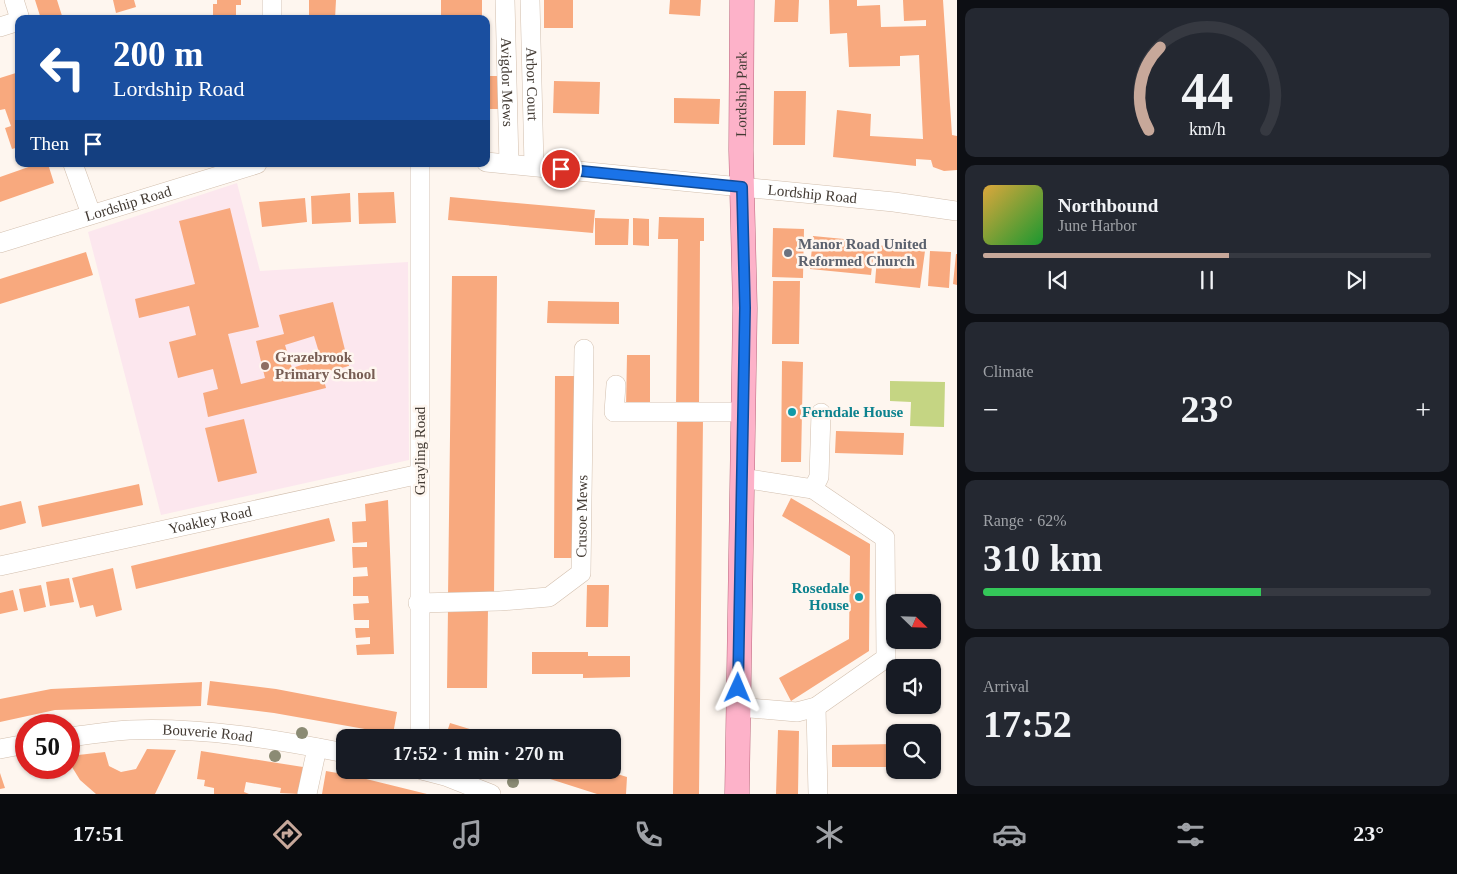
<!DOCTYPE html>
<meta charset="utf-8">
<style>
body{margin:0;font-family:Georgia,serif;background:#242831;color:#f1f3f6;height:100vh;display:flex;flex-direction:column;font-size:19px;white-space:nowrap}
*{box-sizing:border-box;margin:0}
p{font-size:16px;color:#9ea1a6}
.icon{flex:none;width:28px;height:28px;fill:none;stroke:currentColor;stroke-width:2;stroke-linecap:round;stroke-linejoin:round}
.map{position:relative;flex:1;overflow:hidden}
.side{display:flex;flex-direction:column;gap:8px;padding:8px;background:#0d0f14;width:500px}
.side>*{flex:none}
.top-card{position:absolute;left:15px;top:15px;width:475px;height:152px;border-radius:10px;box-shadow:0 1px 4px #0004;background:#1a4fa0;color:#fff;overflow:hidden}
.needle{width:32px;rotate:113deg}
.tools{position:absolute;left:886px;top:594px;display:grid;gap:10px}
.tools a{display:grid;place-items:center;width:55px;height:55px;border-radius:10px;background:#171b24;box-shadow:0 1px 4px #0004;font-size:25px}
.speed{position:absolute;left:15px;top:714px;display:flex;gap:10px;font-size:25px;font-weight:700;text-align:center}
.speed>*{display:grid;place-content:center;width:65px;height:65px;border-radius:50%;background:#171b24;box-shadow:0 1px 4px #0004;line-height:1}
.speed .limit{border:8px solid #d22;background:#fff;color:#111}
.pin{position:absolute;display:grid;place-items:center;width:42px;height:42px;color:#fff;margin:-21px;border:2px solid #fff;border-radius:50%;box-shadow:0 1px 5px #0007}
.me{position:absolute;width:55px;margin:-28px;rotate:1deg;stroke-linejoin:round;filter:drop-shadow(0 0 4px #0008)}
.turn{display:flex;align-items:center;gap:18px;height:105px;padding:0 15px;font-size:22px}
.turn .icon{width:65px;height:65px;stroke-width:2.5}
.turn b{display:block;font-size:35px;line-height:42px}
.then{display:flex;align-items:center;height:48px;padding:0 15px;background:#0003;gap:10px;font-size:19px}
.big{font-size:38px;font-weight:600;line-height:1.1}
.side .widget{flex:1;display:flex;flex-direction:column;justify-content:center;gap:8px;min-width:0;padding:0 18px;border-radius:10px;background:#242831}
.side .dial{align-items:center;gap:0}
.dial svg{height:130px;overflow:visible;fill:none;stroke:#363941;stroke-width:7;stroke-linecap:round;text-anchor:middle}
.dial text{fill:#f1f3f6;stroke:none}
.song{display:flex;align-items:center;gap:15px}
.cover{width:60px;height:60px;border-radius:8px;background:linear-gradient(135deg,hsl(40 70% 55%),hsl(130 70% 35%))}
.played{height:5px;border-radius:2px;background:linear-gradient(90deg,#c7a89a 55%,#363941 55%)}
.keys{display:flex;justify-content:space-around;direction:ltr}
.heat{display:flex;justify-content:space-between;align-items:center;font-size:28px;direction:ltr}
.charge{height:8px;border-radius:4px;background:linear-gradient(90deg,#34c759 62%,#363941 0)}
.trip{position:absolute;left:336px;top:729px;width:285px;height:50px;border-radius:10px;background:#171b24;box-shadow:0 1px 4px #0004;font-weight:600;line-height:50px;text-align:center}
.menu{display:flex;height:80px;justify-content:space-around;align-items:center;background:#090b0e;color:#9ea1a6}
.menu .icon{width:35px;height:35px}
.menu .selected{color:#c7a89a}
.menu b{font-size:22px;color:#f1f3f6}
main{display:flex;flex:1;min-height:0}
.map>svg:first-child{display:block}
</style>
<main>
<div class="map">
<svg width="957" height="794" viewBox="0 0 957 794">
<rect width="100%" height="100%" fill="#fef6ef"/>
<path fill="#fce7ee" d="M237 183 260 271 408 262 409 460 161 515 88 232Z"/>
<path fill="#c5d583" d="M890 381 945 382 944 427 910 426 911 402 890 401Z"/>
<path fill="#f8a97e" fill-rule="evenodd" d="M35 0H57L63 19H41Z
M113 0H134L136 7 116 13Z
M217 0H241V5H236V19H213V4H217Z
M309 0H336L335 19H309Z
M441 0H482V19H441Z
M544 0H573V28H544Z
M670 0H701L700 16 669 14Z
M775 0H799L798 22H774Z
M829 0H857V6L880 5 881 27 926 26V20L904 21 903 0H943L952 135 957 136V170L944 171 933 167 931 160 916 159V166L833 157 837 110 871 114 870 136 923 139 919 55 900 56V66L849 67 847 33 830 34Z
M19 72V147L12 149 5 128 11 126 5 109 0 110V78Z
M486 76H503L504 109H486Z
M554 81 600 82 599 114 553 113Z
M774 91H806L805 145H773Z
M674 98 720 99 719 124 674 123Z
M37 164H48L54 183 0 202V177Z
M394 192 396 223 359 224 358 193Z
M350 193 351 222 312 224 311 196Z
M450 197 595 210 593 233 448 220Z
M305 198 307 222 262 227 259 202Z
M230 208 259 327 228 334 241 384 265 378 256 341 284 334 279 315 333 302 349 366 322 373 326 388 208 417 203 393 218 389 213 369 178 378 169 342 196 335 189 306 139 318 135 299 195 284 179 221ZM314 336 321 359 292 368 285 345Z
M659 217 704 218V241H700L699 407H676L678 239H658Z
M595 218 629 219 628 245H595Z
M633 218 649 219V246L633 245Z
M773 228 804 229 803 278 772 277Z
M813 236 875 242 871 275 810 269Z
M878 245 925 251 920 288 875 283Z
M930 251 951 252 949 288 928 286Z
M86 252 93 275 0 304V279Z
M956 254H957V285L953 284Z
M452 276H497L494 597H448Z
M773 281H800L799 344H772Z
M548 301 619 302V324L547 323Z
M627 355H650V408H626Z
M782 361 803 362 801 462H781Z
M555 376H575V558H554Z
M244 419 257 473 218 482 205 428Z
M677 419H703L699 794H673Z
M836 431 904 433 903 455 835 453Z
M139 484 143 505 42 527 38 506Z
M791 498 870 544 869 651 791 701 779 678 849 639 850 556 782 516Z
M388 500 394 654 357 655 356 645 370 644V637L356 638 355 628H369V620H354L353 604 369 603 368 596H353V577L368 576 367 567 353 568 352 547H367V542L353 543 352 522 366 521 365 504Z
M21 501 26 523 0 530V506Z
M329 518 335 541 136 589 131 566Z
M113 568 122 610 96 617 93 605 80 608 72 578Z
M69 578 74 602 50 606 46 582Z
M41 585 46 607 24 612 19 589Z
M587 585H609L608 627H586Z
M13 590 18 610 0 614V593Z
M448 608H488L487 688H447Z
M532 652H588V656H630V677L583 678V674H532Z
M210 681 276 689 397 712 393 734 274 713 207 705Z
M202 682 201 706 55 710 0 722V699L51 689Z
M450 723 496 737 495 738H445Z
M778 730 799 731 798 794H776Z
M895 744V767H832V745Z
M147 749 176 750 155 794H96L80 780 72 767 78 755 105 752 109 766 121 772 136 769Z
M201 751 303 767 299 794 280 793 281 788 246 782 244 792 249 794H214V788L204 786 205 780 197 779Z
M522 770H604L627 777 626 794H597Z
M326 771 354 776 427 794H322Z
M0 773 5 788 0 789Z"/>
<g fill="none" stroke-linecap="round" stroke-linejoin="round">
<g stroke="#d2bfae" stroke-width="20">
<g id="minor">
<path d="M14 0 20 19"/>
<path d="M272 0V19"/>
<path id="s1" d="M505 0 509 164"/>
<path id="s2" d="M530 0 534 166"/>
<path d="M0 27 19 21"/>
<path id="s3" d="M486 162 894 202 957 211"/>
<path d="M73 164 91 214"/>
<path id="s4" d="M0 243 257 164"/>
<path d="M616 385 614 412H743"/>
<path d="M813 489 819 477 821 413"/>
<path id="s5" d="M0 566 420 474"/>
<path id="s6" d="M418 603 500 601 549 597 581 573 584 349"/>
<path d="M738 707 797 712 816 707 886 658 885 538 813 489 742 478"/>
<path d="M816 707 818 794"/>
<path id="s7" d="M69 737C89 735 109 731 129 730 201 727 275 739 345 753"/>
<path d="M420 738V164"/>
<path d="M0 749 26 744"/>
<path d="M422 770 445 776 491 794"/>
<path d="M307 794 317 748"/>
</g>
</g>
<g stroke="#bb677d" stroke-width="25">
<g id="major">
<path id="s8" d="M737 794 745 308 741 150 742 0"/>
</g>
</g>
<use href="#minor" stroke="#fff" stroke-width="19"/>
<use href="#major" stroke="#fdb2c9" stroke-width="24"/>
</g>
<g fill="#8b8b74">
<circle cx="302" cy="733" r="6"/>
<circle cx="275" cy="756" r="6"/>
<circle cx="513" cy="782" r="6"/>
</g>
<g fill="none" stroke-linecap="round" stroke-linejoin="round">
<g stroke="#114b97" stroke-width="12">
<path id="route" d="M561 169 742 187 745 308 738 688"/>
</g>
<use href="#route" stroke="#1a73e8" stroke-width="9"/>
</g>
<circle fill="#6b7280" stroke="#fef6ef" stroke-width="2" cx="788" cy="253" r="5"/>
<circle fill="#8d6e63" stroke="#fef6ef" stroke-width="2" cx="265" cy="366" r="5"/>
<g fill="#0f9aa8" stroke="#fef6ef" stroke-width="2">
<circle cx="792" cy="412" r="5"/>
<circle cx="859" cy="597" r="5"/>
</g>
<g text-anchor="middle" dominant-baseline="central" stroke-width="5" stroke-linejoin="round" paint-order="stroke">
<g font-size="15" fill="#433b34" stroke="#fef6ef">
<text stroke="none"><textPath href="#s1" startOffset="82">Avigdor Mews</textPath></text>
<text stroke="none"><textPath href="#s2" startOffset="84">Arbor Court</textPath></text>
<text stroke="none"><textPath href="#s8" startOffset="700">Lordship Park</textPath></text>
<text stroke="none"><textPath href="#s3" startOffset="328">Lordship Road</textPath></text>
<text stroke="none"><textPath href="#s4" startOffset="134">Lordship Road</textPath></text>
<text transform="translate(420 451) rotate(-90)">Grayling Road</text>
<text stroke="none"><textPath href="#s6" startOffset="228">Crusoe Mews</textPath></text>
<text stroke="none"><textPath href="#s5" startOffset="215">Yoakley Road</textPath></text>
<text stroke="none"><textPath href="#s7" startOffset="139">Bouverie Road</textPath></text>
</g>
<g font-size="15" font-weight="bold" fill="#5b616d" stroke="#fef6ef" text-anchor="start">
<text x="798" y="244">Manor Road United<tspan x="798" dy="17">Reformed Church</tspan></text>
</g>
<g font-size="15" font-weight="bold" fill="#785e54" stroke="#fef6ef" text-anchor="start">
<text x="275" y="357">Grazebrook<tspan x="275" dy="17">Primary School</tspan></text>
</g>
<g font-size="15" font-weight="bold" fill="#0d838f" stroke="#fef6ef" text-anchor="start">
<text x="802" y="412">Ferndale House</text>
<text x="849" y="588" text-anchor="end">Rosedale<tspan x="849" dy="17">House</tspan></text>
</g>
</g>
</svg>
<div class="tools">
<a><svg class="needle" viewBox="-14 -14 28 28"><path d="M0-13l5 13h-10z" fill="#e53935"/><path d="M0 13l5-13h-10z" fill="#9ea1a6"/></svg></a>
<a><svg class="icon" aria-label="sound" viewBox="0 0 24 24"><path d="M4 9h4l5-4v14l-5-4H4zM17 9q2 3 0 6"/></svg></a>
<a><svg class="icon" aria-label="search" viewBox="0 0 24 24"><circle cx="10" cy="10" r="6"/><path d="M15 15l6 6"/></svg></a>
</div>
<div class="speed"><div class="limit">50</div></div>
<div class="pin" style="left:561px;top:169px;background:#d93025"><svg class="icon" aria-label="arrive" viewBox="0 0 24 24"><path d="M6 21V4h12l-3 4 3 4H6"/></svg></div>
<svg class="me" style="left:738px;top:688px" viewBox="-20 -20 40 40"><path d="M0-17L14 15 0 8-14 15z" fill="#1a73e8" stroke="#fff" stroke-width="4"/></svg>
<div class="trip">17:52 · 1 min · 270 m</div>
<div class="top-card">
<div class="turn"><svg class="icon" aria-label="left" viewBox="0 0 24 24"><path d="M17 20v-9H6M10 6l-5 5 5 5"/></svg><div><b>200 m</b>Lordship Road</div></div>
<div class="then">Then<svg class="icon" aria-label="arrive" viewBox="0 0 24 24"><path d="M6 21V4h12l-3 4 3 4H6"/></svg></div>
</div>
</div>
<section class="side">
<div class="widget dial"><svg viewBox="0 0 100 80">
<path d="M14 69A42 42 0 1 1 86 69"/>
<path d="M14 69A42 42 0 0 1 21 18" stroke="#c7a89a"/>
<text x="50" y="56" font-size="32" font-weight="700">44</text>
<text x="50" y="72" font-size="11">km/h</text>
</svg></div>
<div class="widget">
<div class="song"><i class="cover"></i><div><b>Northbound</b><p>June Harbor</p></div></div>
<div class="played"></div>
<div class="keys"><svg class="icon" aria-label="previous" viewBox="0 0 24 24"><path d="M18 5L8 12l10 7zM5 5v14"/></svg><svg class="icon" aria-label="pause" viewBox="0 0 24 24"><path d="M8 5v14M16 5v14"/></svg><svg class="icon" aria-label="next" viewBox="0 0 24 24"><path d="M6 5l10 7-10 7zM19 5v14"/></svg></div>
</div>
<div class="widget"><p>Climate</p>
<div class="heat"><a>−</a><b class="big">23°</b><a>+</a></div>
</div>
<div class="widget"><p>Range · 62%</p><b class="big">310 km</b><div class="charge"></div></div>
<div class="widget"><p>Arrival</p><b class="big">17:52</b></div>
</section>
</main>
<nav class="menu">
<b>17:51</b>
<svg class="icon selected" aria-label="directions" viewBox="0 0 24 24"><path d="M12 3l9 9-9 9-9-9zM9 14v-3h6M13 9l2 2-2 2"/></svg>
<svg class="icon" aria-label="music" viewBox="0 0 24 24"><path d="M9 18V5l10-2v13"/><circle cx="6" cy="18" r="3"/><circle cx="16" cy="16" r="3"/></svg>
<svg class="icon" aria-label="phone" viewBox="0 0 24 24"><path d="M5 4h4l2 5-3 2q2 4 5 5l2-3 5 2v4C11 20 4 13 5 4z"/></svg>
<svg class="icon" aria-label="climate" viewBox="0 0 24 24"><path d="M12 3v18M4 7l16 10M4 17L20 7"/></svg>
<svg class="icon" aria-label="car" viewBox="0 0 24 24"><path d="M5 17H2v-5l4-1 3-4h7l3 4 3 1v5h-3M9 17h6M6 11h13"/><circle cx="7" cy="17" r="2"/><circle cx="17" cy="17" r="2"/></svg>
<svg class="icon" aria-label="filters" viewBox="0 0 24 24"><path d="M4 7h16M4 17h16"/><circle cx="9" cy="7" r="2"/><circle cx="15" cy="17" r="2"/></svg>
<b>23°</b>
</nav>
